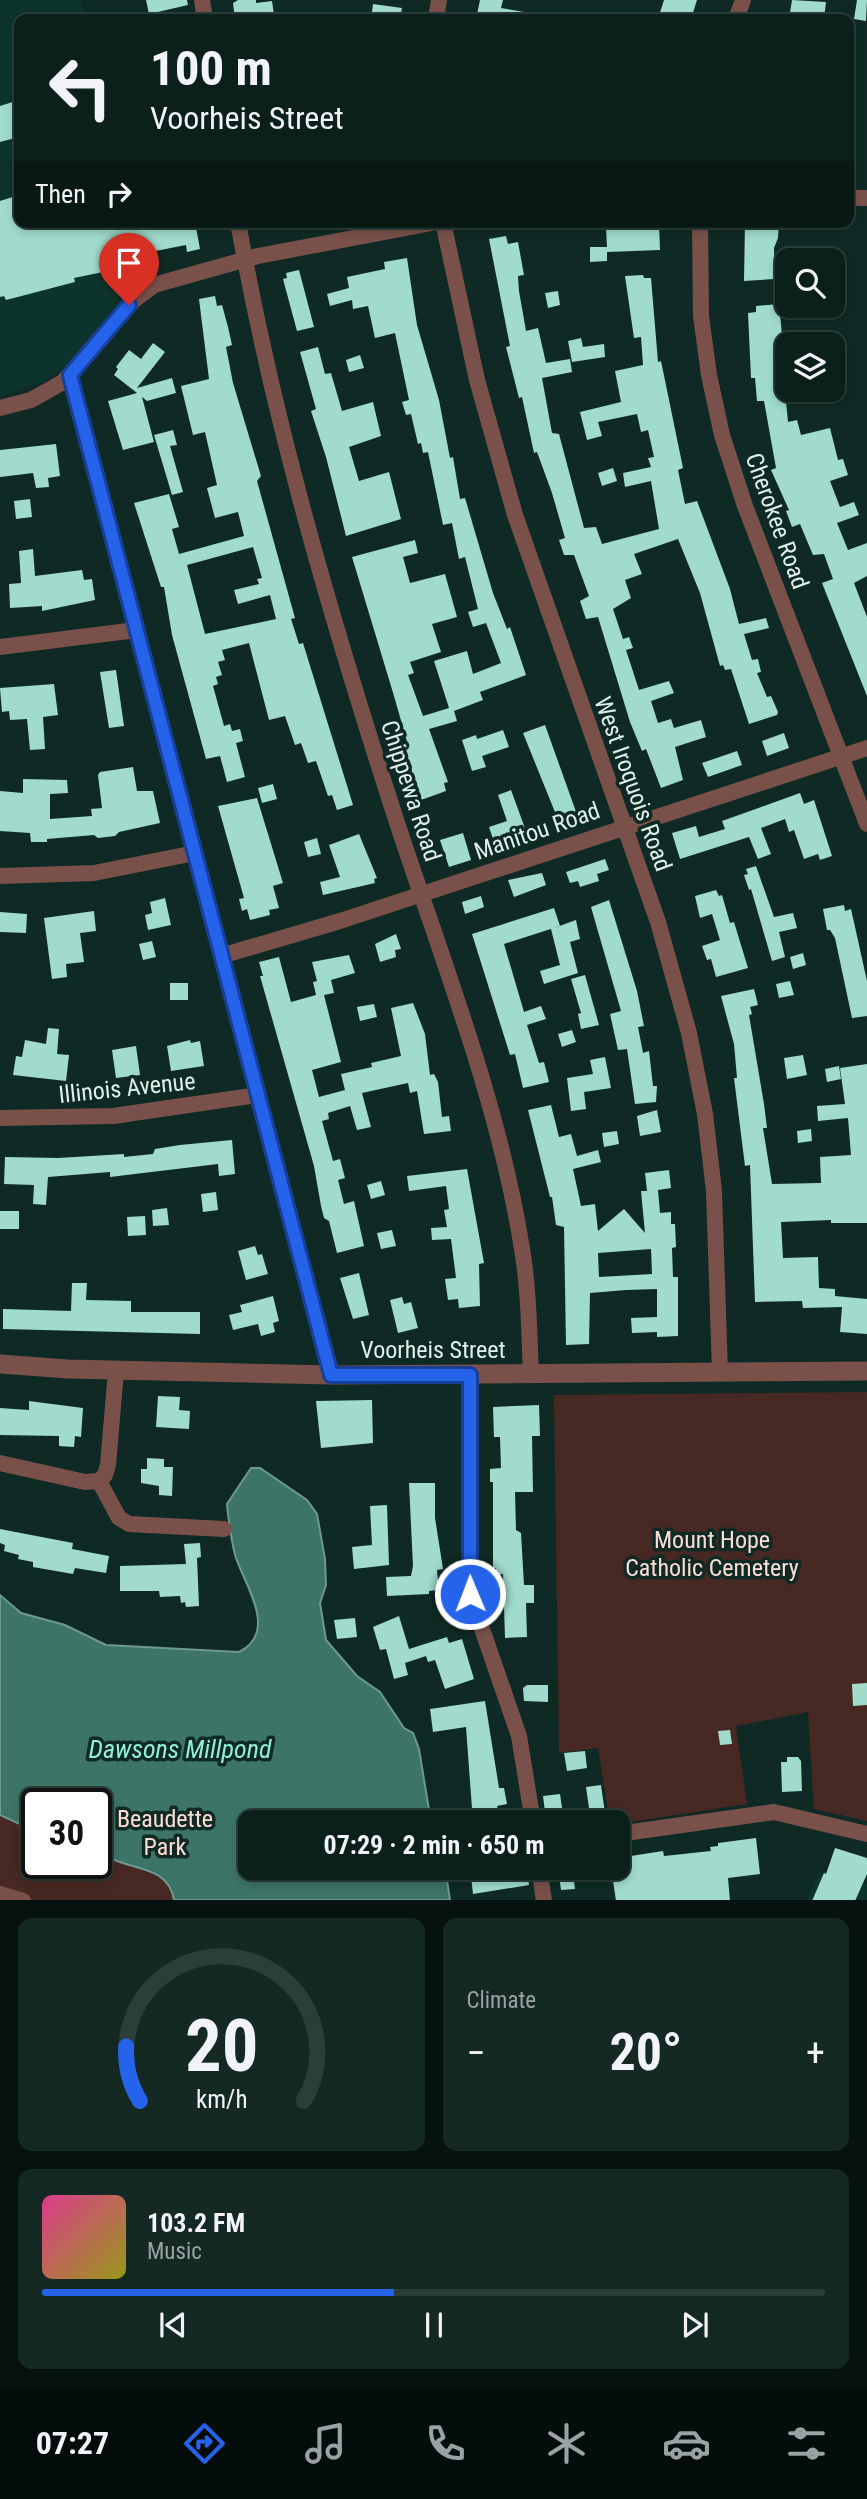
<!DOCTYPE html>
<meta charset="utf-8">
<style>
body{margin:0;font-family:"Roboto Condensed",sans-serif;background:#142824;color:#f1f3f6;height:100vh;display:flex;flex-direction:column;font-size:26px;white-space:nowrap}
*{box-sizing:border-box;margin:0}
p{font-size:23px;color:#9aa3a3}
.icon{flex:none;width:38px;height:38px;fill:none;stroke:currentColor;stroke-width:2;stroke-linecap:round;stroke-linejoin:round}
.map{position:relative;height:1900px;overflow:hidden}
.drawer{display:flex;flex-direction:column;gap:18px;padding:18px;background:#06120f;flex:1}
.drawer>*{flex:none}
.guide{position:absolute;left:14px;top:14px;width:840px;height:214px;border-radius:14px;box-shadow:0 4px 10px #0003,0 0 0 2px #2b3e3a;background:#0b201b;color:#f1f3f6;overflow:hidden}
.buttons{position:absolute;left:775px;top:248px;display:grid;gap:14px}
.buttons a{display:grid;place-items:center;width:70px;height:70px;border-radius:14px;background:#0b201b;box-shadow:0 4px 10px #0003,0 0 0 2px #2b3e3a;font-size:35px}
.speed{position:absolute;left:21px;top:1788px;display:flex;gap:14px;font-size:35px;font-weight:700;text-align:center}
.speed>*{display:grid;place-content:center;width:91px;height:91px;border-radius:50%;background:#0b201b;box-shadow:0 4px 10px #0003,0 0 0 2px #2b3e3a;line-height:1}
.speed .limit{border:4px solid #111;border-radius:10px;background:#fff;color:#111}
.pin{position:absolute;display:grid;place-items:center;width:60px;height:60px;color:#fff;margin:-72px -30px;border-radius:50% 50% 50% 0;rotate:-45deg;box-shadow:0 0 7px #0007}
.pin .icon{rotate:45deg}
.me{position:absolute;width:77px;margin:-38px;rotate:359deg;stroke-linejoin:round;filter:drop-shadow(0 0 5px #0008)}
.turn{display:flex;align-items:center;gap:24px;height:147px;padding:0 21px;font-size:32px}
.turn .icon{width:91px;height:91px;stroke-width:2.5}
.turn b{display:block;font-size:49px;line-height:60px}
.then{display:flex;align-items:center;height:66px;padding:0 21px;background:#0003;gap:14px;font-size:26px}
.big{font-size:52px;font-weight:700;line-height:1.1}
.drawer .widget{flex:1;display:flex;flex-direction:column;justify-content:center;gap:10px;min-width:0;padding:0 24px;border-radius:14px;background:#142824}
.drawer .dial{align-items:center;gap:0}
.dial svg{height:182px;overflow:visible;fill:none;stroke:#2b3e3a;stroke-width:7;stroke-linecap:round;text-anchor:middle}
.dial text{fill:#f1f3f6;stroke:none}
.song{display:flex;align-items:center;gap:21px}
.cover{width:84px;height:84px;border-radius:10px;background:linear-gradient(135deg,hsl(330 70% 55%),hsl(60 70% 35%))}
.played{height:7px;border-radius:4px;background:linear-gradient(90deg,#2563eb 45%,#2b3e3a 45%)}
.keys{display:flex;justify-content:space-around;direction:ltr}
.heat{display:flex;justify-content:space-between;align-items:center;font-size:38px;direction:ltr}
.drawer .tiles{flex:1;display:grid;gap:18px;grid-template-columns:1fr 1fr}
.widget:last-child{grid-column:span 2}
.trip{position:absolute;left:238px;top:1810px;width:392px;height:70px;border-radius:14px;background:#0b201b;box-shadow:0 4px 10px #0003,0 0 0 2px #2b3e3a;font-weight:700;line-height:70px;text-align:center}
.menu{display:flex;height:112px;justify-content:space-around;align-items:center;background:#040d0b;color:#9aa3a3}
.menu .icon{width:49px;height:49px}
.menu .selected{color:#2563eb}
.menu b{font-size:32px;color:#f1f3f6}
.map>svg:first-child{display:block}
</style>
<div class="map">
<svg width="867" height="1901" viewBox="0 0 867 1901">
<rect width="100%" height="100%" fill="#0f2a24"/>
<path fill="#0d342c" d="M0 0H81L86 19H19V222H137L150 277 122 294 93 338 62 369 43 382 0 397Z
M819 1870 867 1884V1900L807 1901Z"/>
<path fill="#472822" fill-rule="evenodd" d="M867 1392V1821L814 1809 808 1712 736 1726 747 1804 618 1824 610 1822 598 1748 559 1753 554 1395Z
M0 1675 250 1822V1867L295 1900H0ZM37 1804H96V1864H37Z"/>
<path fill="#3c7467" stroke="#6d998f" stroke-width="2" d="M251 1468H260L307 1500 317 1514 325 1559 326 1585 320 1603 326 1640 357 1676 380 1692 404 1728 413 1733 419 1749 431 1822H250V1867H445L450 1900H174C169 1869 140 1870 117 1861 110 1858 104 1855 96 1852V1804H37V1832L0 1815V1595L21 1613 65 1625 106 1645 239 1652C279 1632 245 1585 236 1558 232 1545 228 1517 227 1504Z"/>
<path fill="#a0dbcb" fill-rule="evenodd" d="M146 0H187L188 5 149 14Z
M238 0H256V3L272 1 274 15 258 19H235L233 3Z
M480 0H503L501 8 530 13 529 19H476Z
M664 0H697L691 19H658Z
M792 0 826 2 824 19H789Z
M857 0H867L866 21 854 19Z
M373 4 402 8 400 19H371Z
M19 100V137L0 142V106Z
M19 195V222H195L200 249 187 252 186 245 130 256 132 266 74 278 75 282 6 300 4 296 0 297V201Z
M745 222H779L778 238 774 248 775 279 744 281Z
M659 224 660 250 607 252V261L590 262V247H607L606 228H617V225Z
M506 236 508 244 518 242 524 275 518 276 519 291 526 331 538 328 546 363 570 359 572 372 542 378 552 433 559 434 584 528 596 527 602 544 659 529 651 481 625 487 623 473 651 467 648 458 654 457 648 430 641 432 637 414 598 422 602 436 587 440 580 412 621 402 615 371 643 365 641 337 634 338 625 276 643 275 644 278H651L658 362 661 361 683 468 678 470 685 504 697 501 730 589 739 624 766 618 769 628 744 634 752 660 758 659 761 672 757 673 767 697 771 696 778 712 777 715 749 724 731 669 725 670 723 665 720 666 700 593 678 539 634 554 642 574 625 580 631 598 613 609 623 639 629 637 633 648 626 650 639 690 669 681 674 693 651 701 658 723 671 719 674 728 701 720 706 737 675 747 683 780 661 788 646 749 642 751 630 722 598 617 586 619 580 601 589 596 574 555H564L559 540 565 538 552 493 537 452 534 453 522 397 519 398 506 347 510 346 489 239Z
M407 258 417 325 439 400 450 458 453 457 460 499 465 498 493 593 507 629 510 627 526 675 480 692 483 700 454 711 457 721 429 729 448 782 444 783 446 791 421 800 404 747 408 745 394 696 352 557 415 540 418 553 403 557 410 583 445 574 457 617 432 624 441 652 410 662 414 673 408 675 423 716 449 708 434 661 467 651 473 674 501 663 486 623 473 627 468 612 478 609 465 557 459 559 452 523 443 525 428 452 423 453 421 443 418 444 411 414 406 415 402 402 409 400 395 333 375 338 368 306 353 309 352 300 330 306 327 294 349 288 347 277 385 269 384 262Z
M299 270 314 327 297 331 283 279 287 278 286 273Z
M558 291 560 305 548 308 545 293Z
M215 296 217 306 222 305 228 327 232 345 226 347 233 383 261 476 257 481 295 618 291 619 299 644 303 643 353 805 337 810 332 795 328 796 316 761 308 763 301 743 295 745 285 716 269 720 249 643 222 650 225 660 218 662 222 675 216 677 218 684 213 686 224 726 230 724 232 731 240 729 243 741 236 743 245 777 227 782 220 756 206 759 172 635 164 587H161L134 503 169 494 179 527 172 529 179 554 244 536 238 512 215 518 207 488 217 485 205 432 193 435 181 386 209 379 199 299ZM253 547 262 578 257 579 259 584 234 590 238 604 270 595 276 619 205 634 187 565Z
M779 304 783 345H778L780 380H784L788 422 797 420 801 435 830 428 838 460 843 459 848 475 830 481 840 507 854 502 859 515 837 523 848 550 867 543V576L854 583 867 617V696L822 583 833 579 824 554 813 555 800 524 792 527 786 511 789 510 771 470 776 468 764 401H757L755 378H751L748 313 756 312V306Z
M581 338 583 347 604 344 605 357 572 362 568 341Z
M153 343 165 352 137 388 172 378 176 393 147 401 142 397 154 442 123 450 108 401 137 393 114 375 118 369 116 367 129 350 141 359Z
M318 347 325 374 331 373 342 411 373 402 381 436 349 447 359 481 389 472 401 519 346 536 326 457 311 411 316 409 300 352Z
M360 355 364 368 349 372 346 360Z
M173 430 177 445 170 446 183 492 172 495 154 435Z
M56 444 60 476 48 478 49 487 36 488 33 473 0 477V450Z
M613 468 617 481 602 486 598 473Z
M30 499 32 517 16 519 14 501Z
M33 549 35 576 82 570 84 580 92 579 95 600 42 611V606L10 608 9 584 21 583 19 551Z
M116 670 124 726 109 728 100 672Z
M54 684 58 715 43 717 45 749 30 750 27 719 10 720 9 711 2 712 0 688Z
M545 725 579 820 561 827 523 733Z
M503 730 509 747 482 756 486 767 472 771 462 740 476 735 477 739Z
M784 733 789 748 767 756 762 741Z
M737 751 742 765 708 777 702 763Z
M133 767 137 791H153L160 823 119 832 115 836 98 838 94 835 47 839V842H31L30 833 0 831V791L23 793V779L67 780 68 793 50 794V819L92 816 91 809 102 808 98 775 100 772Z
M273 784 277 799 262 803 258 788Z
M511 790 526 831 494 842 489 827 507 821 498 795Z
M800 793 804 804 814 800 832 856 820 860 818 854 804 859 794 830 789 832 785 819 761 828 771 854 758 859 749 837 680 859 672 833 696 826 699 837 725 829 722 821Z
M257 798 283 883 273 886 279 908 269 910 270 915 250 920 247 909 242 911 239 899 244 898 218 806Z
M463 833 471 860 449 867 440 840Z
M359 834 377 878 374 879 375 883 323 895 320 882 340 877 329 845Z
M317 838 321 854 308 857 304 842Z
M605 859 609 870 597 874 599 881 580 887 578 881 570 883 566 872Z
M756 866 774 917 793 913 797 928 779 932 785 957 772 961 751 889 749 890 744 875 748 874 746 869Z
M542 873 546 885 514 897 508 880Z
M716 890 719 896 722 895 730 923 734 922 748 968 716 977 711 959 707 960 702 946 720 940 712 914 700 918 695 896Z
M481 896 484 907 465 914 462 902Z
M165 898 171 925 148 930 145 915 152 913 150 902Z
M609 900 637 991 644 1026 638 1027 643 1053 649 1051 653 1086H657L656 1102 635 1104 627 1049 618 1050 610 1014 621 1011 591 907Z
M844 905 845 911 851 909 867 981V1016L852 1018 835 938 830 930H827L823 909Z
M554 908 560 926 504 944 524 1012 541 1006 546 1019 527 1025 539 1063 544 1062 549 1082 523 1088 515 1054 510 1055 472 934Z
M94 911 96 931 80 933 84 962 66 964 67 977 52 979 44 918Z
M0 912 27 914 26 933 0 932Z
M576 920 580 939 570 942 578 973 544 984 540 971 560 965 551 929Z
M396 934 401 949 395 950 396 957 380 962 375 944Z
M152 941 156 957 143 960 139 944Z
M803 953 806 965 793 969 790 957Z
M349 955 355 973 331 980 334 993 324 995 341 1062 312 1070 319 1097 345 1090 341 1074 372 1067 371 1063 401 1056 391 1008 413 1003 425 1034 430 1075 434 1074 438 1082 442 1117 449 1116 451 1131 424 1134 417 1091 410 1093 408 1083 362 1093 371 1127 357 1130 350 1106 328 1113 329 1119 322 1121 333 1161 340 1159 345 1178 338 1180 344 1204 354 1201 364 1246 337 1253 329 1221 324 1218 321 1206 314 1166 260 976H263L259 962 279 957 291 1002 316 995 313 982 317 981 312 962Z
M585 975 599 1025 581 1029 578 1014 581 1013 571 979Z
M790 981 794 995 779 998 776 984Z
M170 983H188V1000H170Z
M754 989 758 1005 750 1007 752 1014 749 1015 764 1104 767 1128H763L772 1184 821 1183 820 1157 851 1155 848 1118 818 1121 817 1106 845 1104 840 1068 867 1064V1223H831V1220L781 1222 783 1258 818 1257 819 1288 835 1289V1296L867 1299V1334L840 1332 842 1307 803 1308 802 1301 755 1302 750 1165 745 1166 734 1078H737L734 1044 721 996Z
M374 1004 377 1017 360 1021 357 1007Z
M48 1028 59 1029 57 1054 69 1055 66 1081 13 1075 16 1056 22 1057 25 1040 46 1044Z
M572 1030 576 1042 562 1047 558 1034Z
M190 1040 191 1043 200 1041 204 1066 171 1071 167 1046Z
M136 1046 140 1075 116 1078 112 1050Z
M803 1055 807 1075 787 1079 784 1058Z
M605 1057 611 1088 584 1092 586 1109 571 1111 567 1078 593 1074 590 1060Z
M839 1066 841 1079 827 1082 825 1069Z
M551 1105 559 1137 571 1134 577 1156 598 1150 601 1162 573 1169 581 1206 595 1204 598 1231 624 1209 645 1233 641 1191H647L645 1173 669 1170 671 1188 658 1190 660 1213 671 1212V1224H675L676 1247 672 1248 673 1277H678V1336L657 1337V1332L632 1333 631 1318 657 1317V1289L626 1290 590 1293 589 1344 566 1345 564 1227 556 1225 552 1197H550L528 1110ZM651 1249 652 1274 599 1277 598 1253Z
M657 1110 661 1132 640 1136 637 1116Z
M811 1129 812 1141 798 1143 797 1131Z
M617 1131 619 1144 604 1147 602 1133Z
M232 1140 235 1174 219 1176 218 1164 110 1177V1172L48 1177 46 1205 33 1204 34 1185 4 1184 5 1157 58 1158 124 1154V1157L153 1154 155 1149 180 1145Z
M467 1169 484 1263 479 1264 480 1306 459 1308 458 1299 448 1300 445 1279 456 1278 451 1239 432 1240 431 1228 447 1227 444 1210 449 1209 446 1186 409 1191 407 1176Z
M381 1181 385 1195 371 1199 367 1185Z
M216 1192 218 1210 203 1212 201 1194Z
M167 1208 169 1225 153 1226 152 1210Z
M0 1211H19V1229H0Z
M145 1216 146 1235 128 1236 127 1217Z
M392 1230 396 1246 381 1249 377 1233Z
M255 1246 258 1255 262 1254 268 1274 246 1280 238 1251Z
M359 1273 369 1315 353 1319 340 1278Z
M72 1283H87L86 1300 131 1301V1312H200V1334L3 1329V1309L71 1311Z
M273 1296 279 1321 273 1323 275 1332 261 1336 258 1324 233 1330 229 1315 242 1312 240 1305Z
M402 1297 404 1304 411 1302 418 1328 398 1333 390 1300Z
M158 1396 180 1397 179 1410 190 1411 189 1429 156 1427Z
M372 1400 373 1443 321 1448 316 1401Z
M29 1401 83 1408 81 1437 75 1436 74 1447 59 1446V1436L0 1435V1408L29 1410Z
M539 1405 540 1436H532L533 1492H515L516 1530 521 1533 524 1585H534V1603H526L527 1637 505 1638 503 1574 496 1575V1568H493V1482H490V1469L501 1468 500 1437H494L493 1407Z
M147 1458 164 1459V1467H173L172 1496 159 1495V1486L141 1483V1469H147Z
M409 1483H435V1518L443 1569 437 1570 439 1590 429 1591V1594L387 1596 386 1577 411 1576 413 1566Z
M387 1505 389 1565 354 1569 352 1547 372 1545 370 1506Z
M0 1529 73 1543 72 1549 109 1556 106 1573 75 1568 73 1574 33 1567V1562L18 1559 19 1555 4 1551 5 1545 0 1543Z
M200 1543 201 1557 197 1558 199 1606 186 1607 185 1602 181 1603 180 1596 160 1597 159 1591H120V1566L186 1564 184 1544Z
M399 1616 409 1649 447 1637 449 1643 462 1639 474 1679 445 1689 435 1660 428 1662 426 1656 405 1663 408 1675 394 1679 386 1649 380 1650 373 1627Z
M355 1618 357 1637 337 1639 334 1620Z
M867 1683V1705L853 1706 852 1684Z
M527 1685H548V1702L524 1701 523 1688Z
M485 1701 499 1788H504L507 1804 497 1806 500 1822H473L466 1727 433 1732 430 1709Z
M730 1730 732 1744 720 1745 718 1731Z
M585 1751 587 1768 567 1771 564 1753Z
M787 1757H798L801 1761 802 1791 782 1792 781 1762H787Z
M601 1785 605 1813 590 1815 586 1787Z
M560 1794 564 1822 546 1820 543 1796Z
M756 1838 760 1874 728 1878 730 1901H616L611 1867H618V1858L663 1851 664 1856 711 1851 710 1847 718 1846V1843Z
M835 1848 867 1858V1874L855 1901H812L824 1873 826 1874Z
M526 1867 529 1885 473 1894 471 1876Z
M558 1867H572L575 1889 561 1890Z"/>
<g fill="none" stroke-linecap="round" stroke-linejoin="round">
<path stroke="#79514a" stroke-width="16" d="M202 0 205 19
M436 19 439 0
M736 19 743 0
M849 198H867
M238 222C273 419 329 611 390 801 437 948 498 1096 522 1249 529 1290 529 1332 531 1374
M443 222 477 380 515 515 658 922 689 1033 705 1114 714 1191 720 1372
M700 222 701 316 709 375 722 435 745 506 867 824
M70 375 331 1375
M0 408 31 400 63 382 134 300 154 285 258 256 437 222
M0 647 136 630
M0 876 94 873 195 853
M221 956 340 921 867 748
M0 1118 113 1116 258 1095
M470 1375V1594L519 1736 533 1822
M0 1463 85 1482 99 1481
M99 1481 119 1518 129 1524 224 1529
M99 1481 105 1475 108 1465 116 1371
M618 1834 774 1812 867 1834
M539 1867 544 1901
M0 1894 23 1901"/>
<path stroke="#79514a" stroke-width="19" d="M0 1364 68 1369 331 1375 867 1371"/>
</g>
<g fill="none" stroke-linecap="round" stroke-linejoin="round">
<g stroke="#184099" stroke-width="18">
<path id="route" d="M129 305 70 375 331 1375H470V1594"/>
</g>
<use href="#route" stroke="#2563eb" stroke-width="12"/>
</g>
<g text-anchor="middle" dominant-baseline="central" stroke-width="7" stroke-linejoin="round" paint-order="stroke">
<g font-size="24" fill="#e0efeb" stroke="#0f2a24">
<text transform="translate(777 521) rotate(70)">Cherokee Road</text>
<text transform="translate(633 784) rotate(70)">West Iroquois Road</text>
<text transform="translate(411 791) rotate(72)">Chippewa Road</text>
<text transform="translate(537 831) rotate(-19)">Manitou Road</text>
<text transform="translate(127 1088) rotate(-6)">Illinois Avenue</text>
<text x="433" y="1350">Voorheis Street</text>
</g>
<g font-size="24" fill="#fcdcd5" stroke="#0f2a24">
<text x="712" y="1540">Mount Hope<tspan x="712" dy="28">Catholic Cemetery</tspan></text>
<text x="165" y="1819">Beaudette<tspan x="165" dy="28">Park</tspan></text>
</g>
<g font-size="26" font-style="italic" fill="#92eed7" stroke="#0f2a24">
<text x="180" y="1749">Dawsons Millpond</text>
</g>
</g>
</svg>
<div class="buttons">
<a><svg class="icon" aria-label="search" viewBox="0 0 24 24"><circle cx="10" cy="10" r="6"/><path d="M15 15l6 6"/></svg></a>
<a><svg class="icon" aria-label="layers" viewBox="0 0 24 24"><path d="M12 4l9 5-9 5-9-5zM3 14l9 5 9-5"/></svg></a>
</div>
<div class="speed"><div class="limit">30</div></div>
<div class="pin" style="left:129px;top:305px;background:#d93025"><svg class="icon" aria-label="arrive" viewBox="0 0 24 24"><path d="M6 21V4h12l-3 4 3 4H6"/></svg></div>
<svg class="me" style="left:470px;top:1594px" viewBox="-20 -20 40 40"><circle r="17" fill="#2563eb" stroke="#fff" stroke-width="3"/><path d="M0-11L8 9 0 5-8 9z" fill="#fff"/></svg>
<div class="trip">07:29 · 2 min · 650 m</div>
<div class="guide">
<div class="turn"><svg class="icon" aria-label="left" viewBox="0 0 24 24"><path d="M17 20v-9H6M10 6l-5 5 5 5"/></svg><div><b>100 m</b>Voorheis Street</div></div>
<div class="then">Then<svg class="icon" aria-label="right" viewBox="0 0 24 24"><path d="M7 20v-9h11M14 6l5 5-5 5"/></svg></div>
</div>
</div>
<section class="drawer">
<div class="tiles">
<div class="widget dial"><svg viewBox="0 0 100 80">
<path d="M14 69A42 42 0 1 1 86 69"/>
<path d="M14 69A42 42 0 0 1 8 45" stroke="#2563eb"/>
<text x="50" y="56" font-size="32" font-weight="700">20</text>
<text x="50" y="72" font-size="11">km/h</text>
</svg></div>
<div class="widget"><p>Climate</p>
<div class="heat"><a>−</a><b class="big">20°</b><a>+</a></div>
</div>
<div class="widget">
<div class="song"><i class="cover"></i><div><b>103.2 FM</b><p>Music</p></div></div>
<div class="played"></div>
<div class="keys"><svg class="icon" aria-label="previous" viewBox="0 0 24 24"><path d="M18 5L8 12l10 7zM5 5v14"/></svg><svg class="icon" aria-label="pause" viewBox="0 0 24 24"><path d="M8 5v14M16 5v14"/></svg><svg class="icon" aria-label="next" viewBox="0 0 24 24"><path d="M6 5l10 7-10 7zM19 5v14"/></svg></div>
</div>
</div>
</section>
<nav class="menu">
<b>07:27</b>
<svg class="icon selected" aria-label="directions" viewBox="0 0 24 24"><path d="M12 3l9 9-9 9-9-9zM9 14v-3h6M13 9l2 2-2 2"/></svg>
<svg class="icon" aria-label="music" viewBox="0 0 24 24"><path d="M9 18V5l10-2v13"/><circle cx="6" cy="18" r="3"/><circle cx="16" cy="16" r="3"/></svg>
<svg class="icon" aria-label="phone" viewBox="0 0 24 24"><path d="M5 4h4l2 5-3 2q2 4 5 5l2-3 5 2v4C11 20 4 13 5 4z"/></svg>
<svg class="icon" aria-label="climate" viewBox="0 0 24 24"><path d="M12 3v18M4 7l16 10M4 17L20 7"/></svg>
<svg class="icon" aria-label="car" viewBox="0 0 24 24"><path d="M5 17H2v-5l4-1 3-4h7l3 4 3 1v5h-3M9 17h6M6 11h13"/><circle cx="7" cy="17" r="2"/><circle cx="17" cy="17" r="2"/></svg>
<svg class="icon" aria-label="filters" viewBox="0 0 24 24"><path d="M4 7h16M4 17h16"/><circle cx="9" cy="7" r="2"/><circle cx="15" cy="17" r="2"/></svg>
</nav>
